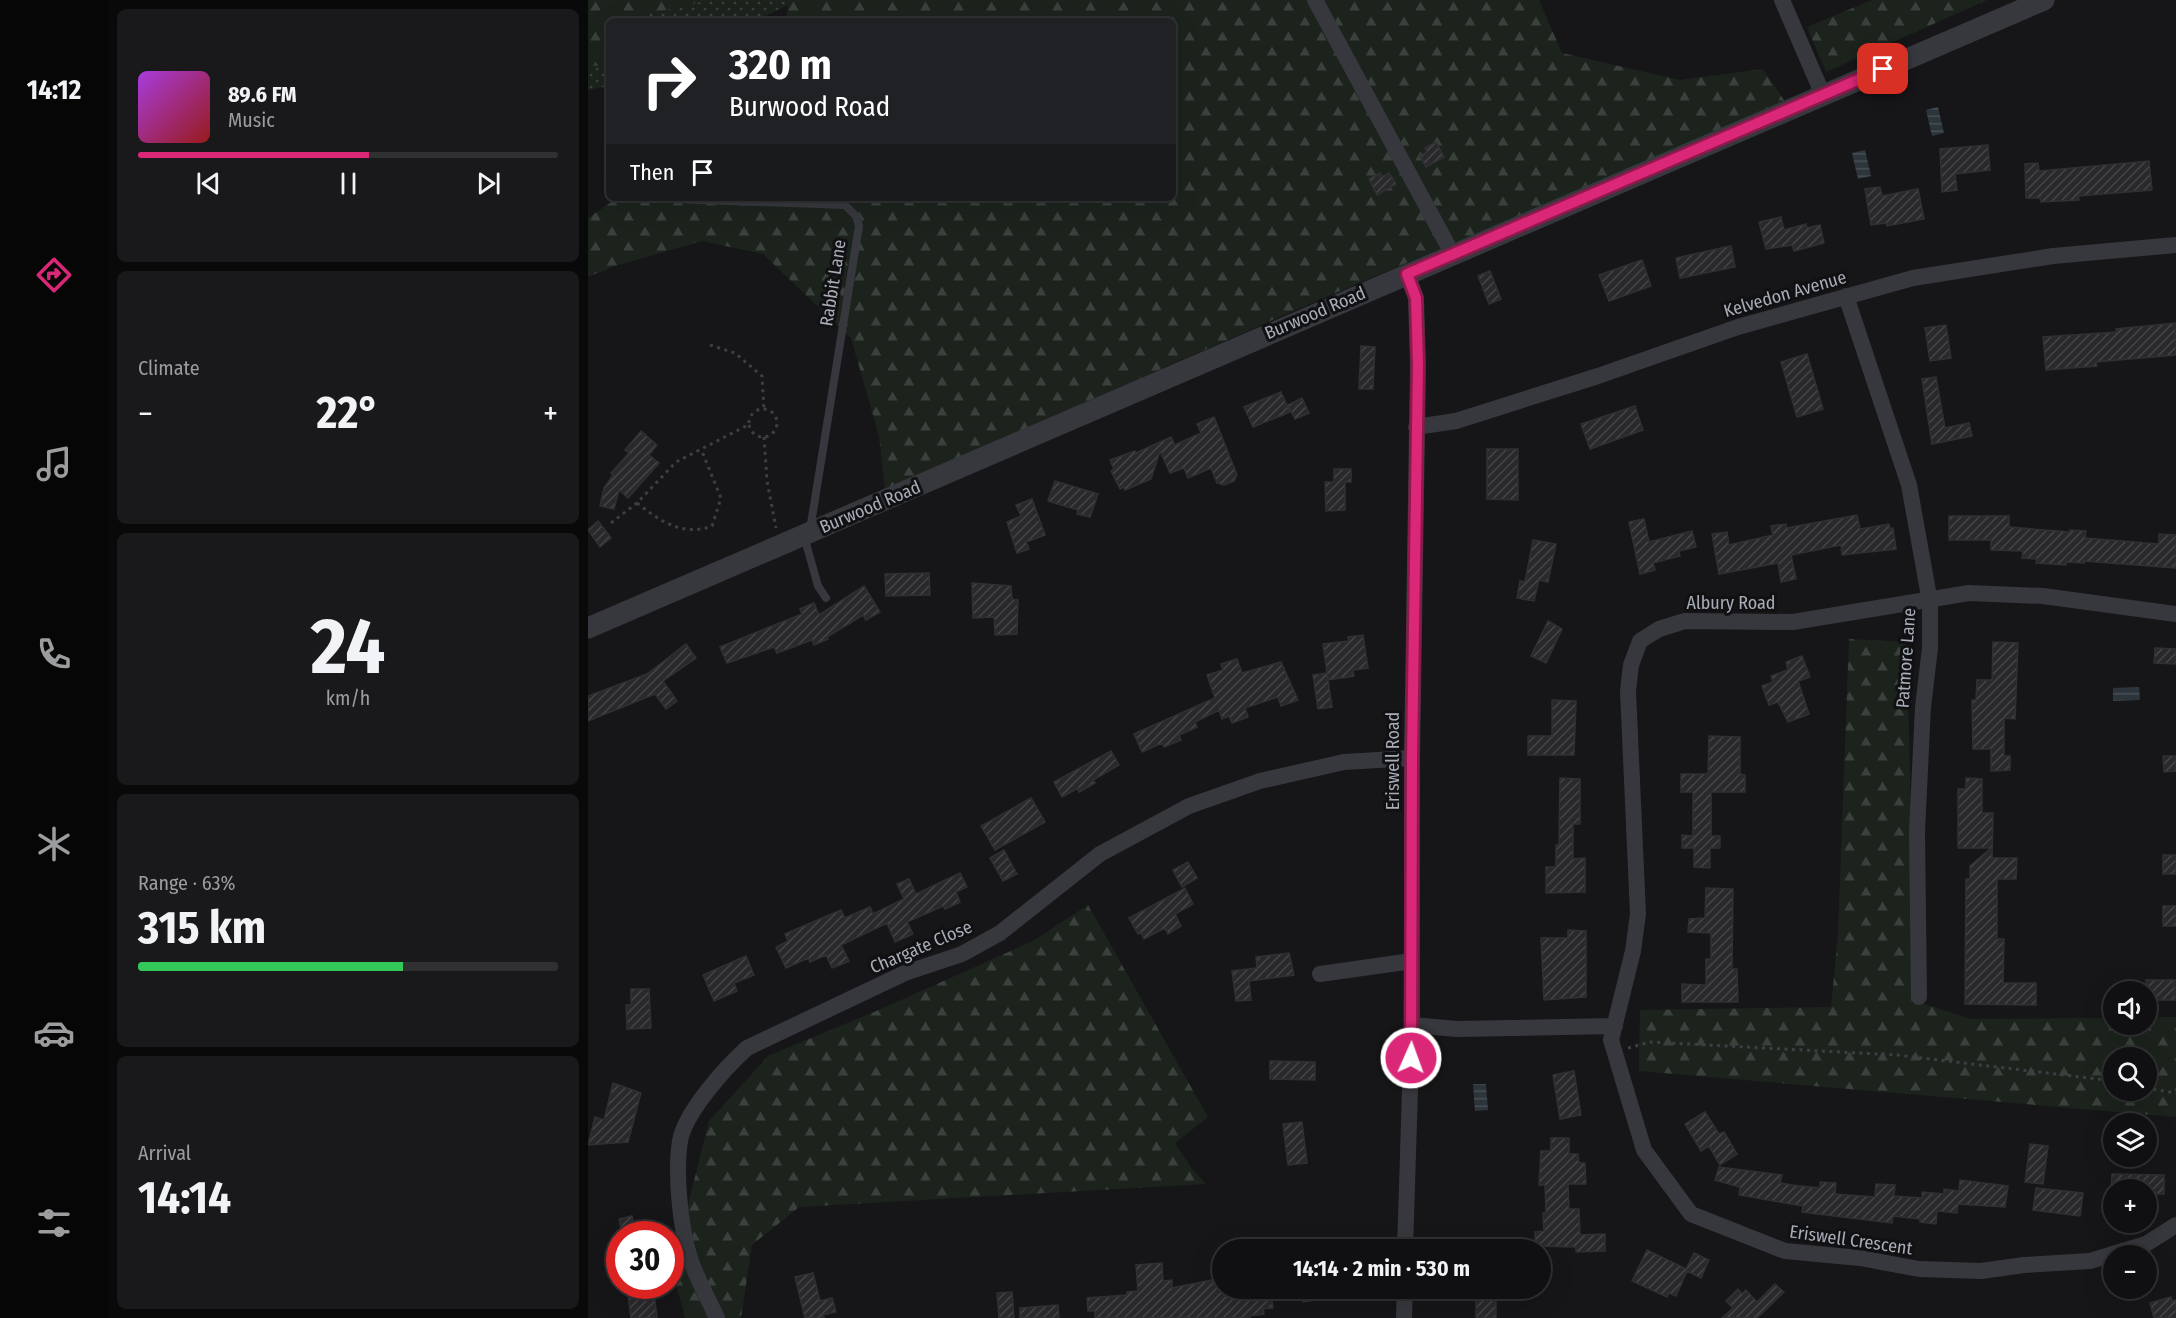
<!DOCTYPE html>
<meta charset="utf-8">
<style>
body{margin:0;font-family:"Fira Sans Condensed",sans-serif;background:#19191b;color:#f1f3f6;height:100vh;display:flex;flex-direction:column;font-size:22px;white-space:nowrap}
*{box-sizing:border-box;margin:0}
p{font-size:20px;color:#9c9d9f}
.icon{flex:none;width:33px;height:33px;fill:none;stroke:currentColor;stroke-width:2;stroke-linecap:round;stroke-linejoin:round}
.map{position:relative;flex:1;overflow:hidden}
.side{display:flex;flex-direction:column;gap:9px;padding:9px;background:#09090a;width:480px}
.side>*{flex:none}
.top-card{position:absolute;left:18px;top:18px;width:570px;height:183px;border-radius:9px;box-shadow:0 6px 24px #0002,0 0 0 2px #303032;background:#202124;color:#fff;overflow:hidden}
.fabs{position:absolute;left:1515px;top:981px;display:grid;gap:12px}
.fabs a{display:grid;place-items:center;width:54px;height:54px;border-radius:50%;background:#101012;box-shadow:0 6px 24px #0002,0 0 0 2px #303032;font-size:30px}
.speed{position:absolute;left:18px;top:1221px;display:flex;gap:12px;font-size:30px;font-weight:700;text-align:center}
.speed>*{display:grid;place-content:center;width:78px;height:78px;border-radius:50%;background:#101012;box-shadow:0 6px 24px #0002,0 0 0 2px #303032;line-height:1}
.speed .limit{border:9px solid #d22;background:#fff;color:#111}
.pin{position:absolute;display:grid;place-items:center;width:51px;height:51px;color:#fff;margin:-26px;border-radius:12px;box-shadow:0 3px 9px #0006}
.me{position:absolute;width:66px;margin:-33px;rotate:2deg;stroke-linejoin:round;filter:drop-shadow(0 0 4px #0008)}
.turn{display:flex;align-items:center;gap:21px;height:126px;padding:0 24px;font-size:27px}
.turn .icon{width:78px;height:78px;stroke-width:2.5}
.turn b{display:block;font-size:42px;line-height:51px}
.then{display:flex;align-items:center;height:57px;padding:0 24px;background:#0003;gap:12px;font-size:22px}
.big{font-size:45px;font-weight:700;line-height:1.1}
.side .card{flex:1;display:flex;flex-direction:column;justify-content:center;gap:9px;min-width:0;padding:0 21px;border-radius:9px;background:#19191b}
.side .dial{align-items:center;gap:0}
.dial b{font-size:78px;line-height:1}
.song{display:flex;align-items:center;gap:18px}
.cover{width:72px;height:72px;border-radius:9px;background:linear-gradient(135deg,hsl(280 70% 55%),hsl(0 70% 35%))}
.played{height:6px;border-radius:3px;background:linear-gradient(90deg,#db2777 55%,#303032 55%)}
.keys{display:flex;justify-content:space-around;direction:ltr}
.heat{display:flex;justify-content:space-between;align-items:center;font-size:33px;direction:ltr}
.charge{height:9px;border-radius:4px;background:linear-gradient(90deg,#34c759 63%,#303032 0)}
.trip{position:absolute;left:624px;top:1239px;width:339px;height:60px;border-radius:30px;background:#101012;box-shadow:0 6px 24px #0002,0 0 0 2px #303032;font-weight:700;line-height:60px;text-align:center}
main{display:flex;flex:1;min-height:0}
.menu{display:flex;flex-direction:column;width:108px;justify-content:space-around;align-items:center;background:#060607;color:#9c9d9f}
.menu .icon{width:42px;height:42px}
.menu .current{color:#db2777}
.menu b{font-size:27px;color:#f1f3f6}
.map>svg:first-child{display:block}
</style>
<main>
<nav class="menu">
<b>14:12</b>
<svg class="icon current" aria-label="directions" viewBox="0 0 24 24"><path d="M12 3l9 9-9 9-9-9zM9 14v-3h6M13 9l2 2-2 2"/></svg>
<svg class="icon" aria-label="music" viewBox="0 0 24 24"><path d="M9 18V5l10-2v13"/><circle cx="6" cy="18" r="3"/><circle cx="16" cy="16" r="3"/></svg>
<svg class="icon" aria-label="phone" viewBox="0 0 24 24"><path d="M5 4h4l2 5-3 2q2 4 5 5l2-3 5 2v4C11 20 4 13 5 4z"/></svg>
<svg class="icon" aria-label="climate" viewBox="0 0 24 24"><path d="M12 3v18M4 7l16 10M4 17L20 7"/></svg>
<svg class="icon" aria-label="car" viewBox="0 0 24 24"><path d="M5 17H2v-5l4-1 3-4h7l3 4 3 1v5h-3M9 17h6M6 11h13"/><circle cx="7" cy="17" r="2"/><circle cx="17" cy="17" r="2"/></svg>
<svg class="icon" aria-label="filters" viewBox="0 0 24 24"><path d="M4 7h16M4 17h16"/><circle cx="9" cy="7" r="2"/><circle cx="15" cy="17" r="2"/></svg>
</nav>
<section class="side">
<div class="card">
<div class="song"><i class="cover"></i><div><b>89.6 FM</b><p>Music</p></div></div>
<div class="played"></div>
<div class="keys"><svg class="icon" aria-label="previous" viewBox="0 0 24 24"><path d="M18 5L8 12l10 7zM5 5v14"/></svg><svg class="icon" aria-label="pause" viewBox="0 0 24 24"><path d="M8 5v14M16 5v14"/></svg><svg class="icon" aria-label="next" viewBox="0 0 24 24"><path d="M6 5l10 7-10 7zM19 5v14"/></svg></div>
</div>
<div class="card"><p>Climate</p>
<div class="heat"><a>−</a><b class="big">22°</b><a>+</a></div>
</div>
<div class="card dial"><b>24</b><p>km/h</p></div>
<div class="card"><p>Range · 63%</p><b class="big">315 km</b><div class="charge"></div></div>
<div class="card"><p>Arrival</p><b class="big">14:14</b></div>
</section>
<div class="map">
<svg width="1588" height="1318" viewBox="0 0 1588 1318">
<defs>
<pattern id="green-dots" width="8" height="8" patternUnits="userSpaceOnUse" patternTransform="scale(1.5)"><rect width="8" height="8" fill="#1c231d"/><path d="M2 2h.1M6 6h.1" fill="none" stroke="#3a403c" stroke-width="1.8" stroke-linecap="round"/></pattern>
<pattern id="forest-firs" width="22" height="20" patternUnits="userSpaceOnUse" patternTransform="scale(1.5)"><rect width="22" height="20" fill="#1c231d"/><path d="M5 1l3.5 6h-7zM16 11l3.5 6h-7z" fill="#3a403c"/></pattern>
<pattern id="water-rules" width="6" height="5" patternUnits="userSpaceOnUse" patternTransform="scale(1.5)"><rect width="6" height="5" fill="#2c353c"/><path d="M0 2.5h6" fill="none" stroke="#485056"/></pattern>
<pattern id="building-hatch" width="6" height="6" patternUnits="userSpaceOnUse" patternTransform="scale(1.5)"><rect width="6" height="6" fill="#29292c"/><path d="M-1 1l2-2M0 6l6-6M5 7l2-2" fill="none" stroke="#454548"/></pattern>
</defs>
<rect width="100%" height="100%" fill="#161618"/>
<path fill="url(#green-dots)" d="M0 0H205L200 5 167 21H21V86L0 90Z"/>
<path fill="url(#forest-firs)" fill-rule="evenodd" d="M0 0H122L56 15 54 21H21V67L0 65Z
M205 0H951L974 53 1092 80 1175 69 1198 103 721 304 297 490 291 436 263 338 175 254 114 241 27 266 0 277V218L29 198H585V21H198L200 5Z
M1284 0H1399L1238 72 1219 27Z
M1261 639 1319 642 1327 1001 1383 1019 1525 1018 1526 1024H1558L1559 1017H1588V1117L1051 1071 1052 1010 1243 1007 1250 934ZM1526 1058H1558V1090H1526Z
M500 905 620 1117 587 1143 604 1169 618 1184 211 1207 164 1245 153 1318H97L84 1269 121 1121 180 1056 293 1009 445 941Z"/>
<path fill="url(#water-rules)" d="M1350 107 1356 133 1344 136 1338 110Z
M1277 150 1283 176 1270 179 1264 153Z
M1551 687 1552 700 1525 701V688Z
M885 1084H898L900 1110 887 1111Z"/>
<path fill="url(#building-hatch)" stroke="#303034" stroke-width="1.5" d="M848 142 856 157 838 167 832 156 839 152 837 148Z
M1400 145 1402 170 1367 174 1369 190 1354 192 1352 149Z
M1561 161 1564 190 1490 196 1491 200 1453 202 1452 198H1438L1437 164 1450 163 1451 171Z
M792 173 794 177 801 173 808 184 789 195 781 179Z
M1292 187 1294 196 1330 189 1336 219 1299 226 1298 223 1283 225 1277 189Z
M1193 217 1196 230 1218 224 1219 228 1232 225 1236 243 1206 251 1204 245 1178 249 1171 222Z
M1143 246 1147 267 1092 278 1088 258Z
M1054 260 1063 286 1021 301 1011 275Z
M902 271 913 299 901 304 890 276Z
M1587 323 1588 355 1508 362 1509 366 1458 370 1455 337 1529 332 1528 329Z
M1358 325 1363 358 1342 361 1337 328Z
M773 346 787 347 785 389H771Z
M1219 354 1235 409 1209 417 1193 362Z
M1348 377 1357 428 1381 423 1384 436 1344 444 1334 379Z
M693 392 702 412 665 427 656 407Z
M714 398 721 413 707 419 700 405Z
M1047 406 1055 430 1002 449 993 424Z
M626 417 649 475 646 481 636 485 629 483 623 468 600 478 596 468 582 473 572 451 563 479 537 490 536 487 532 489 523 471 526 469 522 460 547 451 548 453 583 437 587 445 613 433 609 424Z
M53 431 69 445 61 455 71 463 40 498 31 490 26 509 12 506 16 488 25 475 23 473 41 453 37 450Z
M899 449H930V500L899 499Z
M746 469H763V482H757V510L738 511 737 482H746Z
M467 481 510 494 502 517 489 514 490 510 460 501Z
M444 499 457 535 438 542 441 549 429 553 419 522 433 516 428 505Z
M1269 515 1272 529 1301 524 1302 529 1305 528 1308 549 1254 555 1253 545 1203 555 1208 579 1193 582 1190 563 1131 574 1124 534 1139 532 1141 545 1185 535 1183 526 1198 524V528Z
M1361 516H1421V527L1482 532V530L1498 531 1497 538 1571 544V534L1588 535V568L1496 561V563L1478 562V565L1448 563 1449 559 1434 558 1435 551 1403 550V540H1361Z
M1056 519 1061 542 1104 531 1108 547 1091 551 1092 556 1065 563 1067 570 1052 574 1041 522Z
M10 521 23 538 12 547 0 530Z
M945 540 968 544 960 582 951 580 946 601 929 598 932 581 937 582Z
M341 573 342 595 298 596 297 574Z
M384 583 423 586 424 599 430 600 429 634 407 635 406 617 385 618Z
M276 586 292 612 278 620 275 615 239 637 240 639 226 645 224 640 189 653 186 647 139 663 132 647 214 614 212 609 226 603 231 615Z
M960 621 974 629 958 663 943 656Z
M775 635 780 668 765 670 766 676 740 680 735 644 761 641 760 637Z
M1405 642 1430 643 1427 719 1416 718V756H1422V770L1403 771V749H1385L1384 700H1388L1389 680H1404Z
M98 644 108 658 75 681 89 701 78 709 67 694 0 721V696L59 674Z
M1567 648 1588 649V664L1566 663Z
M1214 656 1222 677 1210 681 1221 714 1200 722 1190 702 1181 705 1174 686 1185 682 1183 676 1200 670 1198 662Z
M649 659 654 673 693 662 710 700 693 706 690 697 657 708 660 717 644 723 641 716 634 719 631 710 607 722 609 727 591 735 593 740 576 747 574 743 554 752 546 734 627 698 619 675 635 670 633 664Z
M739 673 744 707 730 709 725 675Z
M964 700 988 701 986 755H940V736H964Z
M1121 736 1152 737V774L1157 775V792H1123V836H1132V848H1122V868L1106 867V848H1094V835L1105 836V792H1093V774H1120Z
M523 751 531 765 505 780 507 783 491 792 490 788 474 797 466 782Z
M1575 756H1588V771L1576 772Z
M972 778 992 779V824H985V859L997 858V892L958 893V867H968V845H971Z
M1378 778 1394 779V813H1405L1404 858H1429L1428 879H1409V939H1416L1415 983H1448V1005L1377 1004 1378 879H1382V866L1403 848H1370V789H1378Z
M443 798 457 822 407 850 393 826Z
M416 850 429 874 415 881 402 858Z
M1575 855H1588V874H1575Z
M600 862 609 878 594 887 585 870Z
M372 873 379 887 368 892 372 902 357 909 355 906 319 922 325 934 307 942 299 923 253 945 261 961 244 968 238 955 222 962 220 958 198 968 188 947 200 941 197 934 253 910 257 918 282 907 285 914 316 899 309 884 321 879 328 894Z
M597 888 605 904 587 914 593 926 580 934 577 928 556 939 553 933 550 934 541 918Z
M1118 888 1145 889 1144 969H1149L1150 1002H1094V984L1118 985V959H1123V933L1100 932 1101 919 1117 918Z
M1575 906H1588V926H1575Z
M980 930 998 931V997L956 1000 953 938H980Z
M701 953 706 975 661 981 663 1000 648 1001 644 971 669 968 668 957Z
M158 956 166 975 146 983 149 991 126 1001 115 975Z
M1558 980H1587V1000H1558Z
M43 989H61L63 1028 39 1029 38 1005H43Z
M682 1061 727 1062V1080L682 1079Z
M986 1071 993 1115 972 1119 965 1075Z
M25 1083 53 1093 40 1142 0 1145 7 1117 16 1120Z
M1117 1112 1131 1134 1136 1132 1149 1154 1132 1165 1121 1146 1113 1151 1097 1124Z
M714 1122 719 1163 700 1165 695 1124Z
M963 1138H981V1154H990L991 1163H997L998 1184H980L981 1209H991L992 1235 1017 1234V1251L988 1252V1247L947 1246V1232L956 1231 955 1213H958L957 1185H951L953 1151H963Z
M1442 1144 1460 1146 1455 1184 1437 1182Z
M1131 1167 1194 1175 1192 1183 1204 1185 1232 1188V1182L1248 1183 1247 1194 1287 1197 1288 1184 1307 1185 1306 1196 1334 1198V1192L1356 1194V1189L1371 1191 1372 1180 1420 1186 1417 1207 1370 1204 1369 1213 1349 1211 1348 1224 1332 1222V1219L1305 1216 1304 1223 1214 1212 1215 1206 1151 1195 1152 1187 1127 1180Z
M1524 1174 1576 1175V1194H1558V1190H1523Z
M1448 1188 1495 1193 1492 1216 1445 1210Z
M44 1216 48 1234H34L31 1219Z
M1059 1250 1098 1269 1106 1253 1121 1260 1113 1278 1099 1271 1088 1296 1081 1293 1079 1297 1044 1281Z
M574 1263 575 1281 584 1280V1288L634 1278V1288H682L685 1308 675 1309 676 1314 661 1316 662 1318H507V1311H500L499 1298 539 1295V1292L550 1291 548 1265Z
M225 1273 232 1301 244 1298 248 1312 235 1315 236 1318H217L207 1277Z
M1187 1284 1196 1292 1169 1318H1134L1145 1308 1138 1301 1150 1289 1154 1294 1158 1290 1169 1302Z
M39 1286H65L69 1318H43Z
M713 1288H753L754 1296 715 1302Z
M888 1288H908V1318H888Z
M424 1292 426 1318H411L409 1293Z
M1583 1297 1584 1301 1588 1300V1318H1566L1562 1303Z
M470 1305 471 1318H432V1308Z"/>
<g fill="none" stroke-linecap="round" stroke-linejoin="round">
<path stroke="#3d3f44" stroke-width="3" stroke-dasharray="3 4.5" stroke-linecap="butt" d="M122 345 147 353 174 376 176 409
M161 423a14 14 0 1 1 28 0a14 14 0 1 1-28 0Z
M176 437 179 481 188 528
M49 503C72 521 95 537 124 526L133 498 113 449
M23 523 49 503 88 462 160 425
M1040 1048 1062 1042 1309 1055 1526 1081
M1558 1088 1588 1093"/>
<path stroke="#37383d" stroke-width="8" d="M58 198 257 205 268 216 271 226 222 530
M216 536 230 586 238 598"/>
<path stroke="#37383d" stroke-width="16" d="M727 0 865 255
M1194 0 1235 95
M1258 296 1321 485 1342 602V648L1335 707 1329 831 1331 997
M828 427 868 421 1010 376 1150 327 1325 278 1465 256 1588 245
M1588 614 1455 596 1381 593 1205 622 1097 621 1071 629 1052 641 1043 665 1040 691 1050 914 1045 951 1023 1040 1056 1150 1103 1214 1197 1251 1272 1258 1331 1269 1393 1271 1436 1265 1502 1261 1558 1244 1588 1225
M732 974 824 961
M824 1025 869 1029 1027 1026
M817 1250 824 1025V758L830 365 828 298 819 274
M129 1318C120 1298 107 1276 101 1255 92 1224 87 1172 92 1141 97 1112 138 1067 159 1048L317 973 374 954 412 933 512 854 601 806 672 781 756 762 824 758
M816 1318 817 1288"/>
<path stroke="#37383d" stroke-width="21" d="M0 628 1456 0"/>
</g>
<g fill="none" stroke-linecap="round" stroke-linejoin="round">
<g stroke="#8e194d" stroke-width="15">
<path id="route" d="M823 1058 824 758 830 365 828 298 819 274 1295 69"/>
</g>
<use href="#route" stroke="#db2777" stroke-width="10"/>
</g>
<g text-anchor="middle" dominant-baseline="central" stroke-width="6" stroke-linejoin="round" paint-order="stroke">
<g font-size="18" fill="#a8adb8" stroke="#111113">
<text transform="translate(245 283) rotate(-81)">Rabbit Lane</text>
<text transform="translate(1197 294) rotate(-16)">Kelvedon Avenue</text>
<text transform="translate(727 313) rotate(-23)">Burwood Road</text>
<text transform="translate(282 507) rotate(-23)">Burwood Road</text>
<text x="1143" y="603">Albury Road</text>
<text transform="translate(1318 658) rotate(-86)">Patmore Lane</text>
<text transform="translate(805 761) rotate(-90)">Eriswell Road</text>
<text transform="translate(333 947) rotate(-23)">Chargate Close</text>
<text transform="translate(1263 1240) rotate(8)">Eriswell Crescent</text>
</g>
</g>
</svg>
<div class="fabs">
<a><svg class="icon" aria-label="sound" viewBox="0 0 24 24"><path d="M4 9h4l5-4v14l-5-4H4zM17 9q2 3 0 6"/></svg></a>
<a><svg class="icon" aria-label="search" viewBox="0 0 24 24"><circle cx="10" cy="10" r="6"/><path d="M15 15l6 6"/></svg></a>
<a><svg class="icon" aria-label="layers" viewBox="0 0 24 24"><path d="M12 4l9 5-9 5-9-5zM3 14l9 5 9-5"/></svg></a>
<a>+</a>
<a>−</a>
</div>
<div class="speed"><div class="limit">30</div></div>
<div class="pin" style="left:1295px;top:69px;background:#d93025"><svg class="icon" aria-label="arrive" viewBox="0 0 24 24"><path d="M6 21V4h12l-3 4 3 4H6"/></svg></div>
<svg class="me" style="left:823px;top:1058px" viewBox="-20 -20 40 40"><circle r="17" fill="#db2777" stroke="#fff" stroke-width="3"/><path d="M0-11L8 9 0 5-8 9z" fill="#fff"/></svg>
<div class="trip">14:14 · 2 min · 530 m</div>
<div class="top-card">
<div class="turn"><svg class="icon" aria-label="right" viewBox="0 0 24 24"><path d="M7 20v-9h11M14 6l5 5-5 5"/></svg><div><b>320 m</b>Burwood Road</div></div>
<div class="then">Then<svg class="icon" aria-label="arrive" viewBox="0 0 24 24"><path d="M6 21V4h12l-3 4 3 4H6"/></svg></div>
</div>
</div>
</main>
